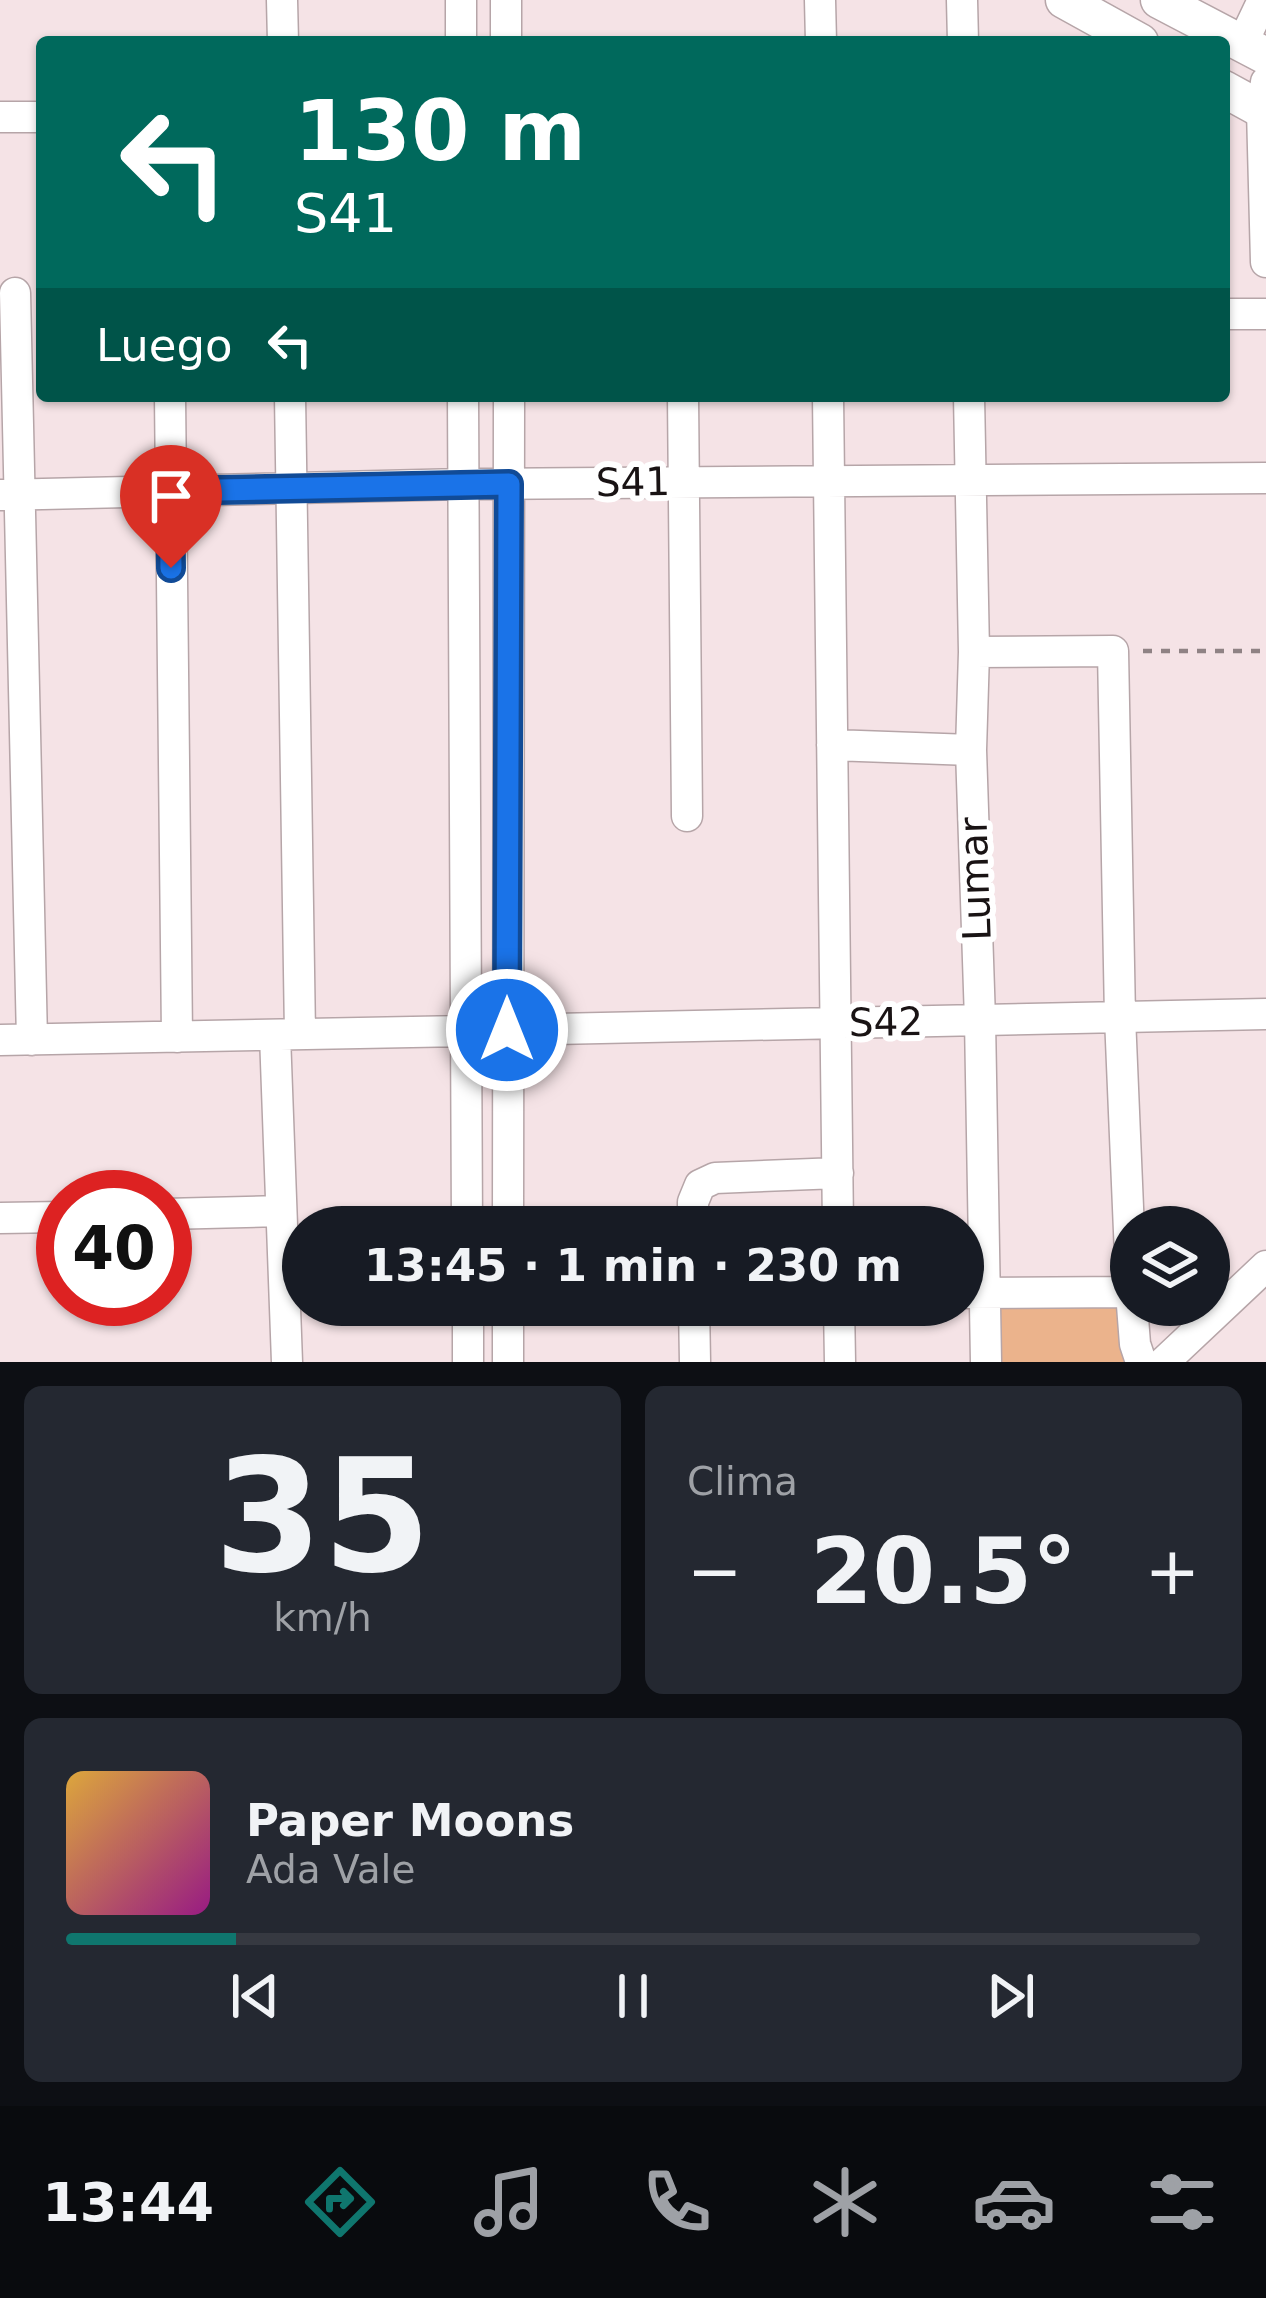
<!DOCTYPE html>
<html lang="es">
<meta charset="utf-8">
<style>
body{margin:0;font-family:"DejaVu Sans",sans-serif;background:#242831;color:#f1f3f6;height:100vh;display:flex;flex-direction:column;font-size:45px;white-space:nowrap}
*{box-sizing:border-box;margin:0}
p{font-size:39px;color:#9ea1a6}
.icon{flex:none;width:66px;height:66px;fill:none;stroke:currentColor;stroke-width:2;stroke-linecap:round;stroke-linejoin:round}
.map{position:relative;height:1362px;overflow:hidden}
.details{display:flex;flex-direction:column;gap:24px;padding:24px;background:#0d0f14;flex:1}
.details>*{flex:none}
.banner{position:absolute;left:36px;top:36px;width:1194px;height:366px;border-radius:12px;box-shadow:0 3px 9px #0004;background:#00695c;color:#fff;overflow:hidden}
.controls{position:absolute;left:1110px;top:1206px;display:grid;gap:24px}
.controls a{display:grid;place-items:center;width:120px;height:120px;border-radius:50%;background:#171b24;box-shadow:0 3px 9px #0004;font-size:60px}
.speed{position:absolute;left:36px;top:1170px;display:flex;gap:24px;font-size:60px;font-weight:700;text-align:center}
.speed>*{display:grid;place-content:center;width:156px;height:156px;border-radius:50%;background:#171b24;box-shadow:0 3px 9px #0004;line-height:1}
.speed .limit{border:18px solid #d22;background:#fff;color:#111}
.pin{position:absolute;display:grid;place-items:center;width:102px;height:102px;color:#fff;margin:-123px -51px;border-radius:50% 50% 50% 0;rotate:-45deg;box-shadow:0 0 12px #0007}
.pin .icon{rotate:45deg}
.me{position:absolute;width:132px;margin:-66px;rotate:0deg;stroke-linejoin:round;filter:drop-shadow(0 0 9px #0008)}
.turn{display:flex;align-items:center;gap:42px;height:252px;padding:0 60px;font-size:54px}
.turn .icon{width:156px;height:156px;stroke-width:2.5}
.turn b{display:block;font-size:84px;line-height:102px}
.then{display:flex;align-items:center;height:114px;padding:0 60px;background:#0003;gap:24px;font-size:45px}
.big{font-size:90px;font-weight:800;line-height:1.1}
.details .card{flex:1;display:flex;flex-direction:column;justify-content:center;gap:18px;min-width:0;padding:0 42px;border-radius:18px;background:#242831}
.details .dial{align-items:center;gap:0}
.dial b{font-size:156px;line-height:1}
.song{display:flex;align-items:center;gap:36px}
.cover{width:144px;height:144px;border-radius:18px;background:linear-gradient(135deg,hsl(40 70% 55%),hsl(310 70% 35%))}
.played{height:12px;border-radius:6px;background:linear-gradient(90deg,#0f766e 15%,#363941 15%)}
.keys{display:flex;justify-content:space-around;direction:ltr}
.heat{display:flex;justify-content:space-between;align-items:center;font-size:66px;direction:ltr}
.details .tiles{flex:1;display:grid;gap:24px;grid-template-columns:1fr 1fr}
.card:last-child{grid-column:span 2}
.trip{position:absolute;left:282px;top:1206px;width:702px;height:120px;border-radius:60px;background:#171b24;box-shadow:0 3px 9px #0004;font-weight:800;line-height:120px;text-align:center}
.tab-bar{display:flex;height:192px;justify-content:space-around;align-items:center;background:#090b0e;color:#9ea1a6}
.tab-bar .icon{width:84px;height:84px}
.tab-bar .selected{color:#0f766e}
.tab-bar b{font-size:54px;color:#f1f3f6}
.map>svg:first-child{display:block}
</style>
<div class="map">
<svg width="1266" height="1362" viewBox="0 0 1266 1362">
<rect width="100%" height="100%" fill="#f5e3e6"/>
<path fill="#ebb38c" d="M1126 1297 1129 1362H991L989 1299Z"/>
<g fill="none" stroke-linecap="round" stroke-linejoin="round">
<g stroke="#b6a5a8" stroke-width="33">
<path id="minor" d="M282 0 283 42
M461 0V42
M506 0V42
M820 0 821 42
M962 0 963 42
M1242 44 1263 0
M1266 82 1262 110 1266 262
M0 117H42
M15 293 32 1040
M1224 314H1266
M170 396 177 1037
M290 396 300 1034
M463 396 467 1227
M683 396 687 816
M828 396 838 1227
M969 396 974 652 971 750 980 1020 986 1362
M0 495 463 484 1266 478
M974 652 1113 651 1120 1017 1131 1279
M832 745 971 750
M507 1030 1266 1014
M275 1035 287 1362
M0 1040 464 1031
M165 1214 281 1211
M0 1218 63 1217
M508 1227 509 396
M693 1227V1202L700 1185 715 1178 838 1173
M963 1293 1131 1292
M468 1305V1362
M508 1305V1362
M694 1305 695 1362
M839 1305 840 1362
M1132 1305 1135 1344 1141 1362
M1164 1362 1266 1266"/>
</g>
<g stroke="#b6a5a8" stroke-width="39">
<path id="major" d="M1064 0 1140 42
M1159 0 1266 56
M1224 89 1266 112"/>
</g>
<path stroke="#8f8284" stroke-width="4.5" stroke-dasharray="9 9" stroke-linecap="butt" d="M1143 651H1266"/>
<use href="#minor" stroke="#fff" stroke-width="30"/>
<use href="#major" stroke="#fff" stroke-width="36"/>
</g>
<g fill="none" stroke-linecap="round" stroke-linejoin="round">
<g stroke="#114b97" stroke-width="30">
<path id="route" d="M171 568 170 491 509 484 507 1030"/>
</g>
<use href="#route" stroke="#1a73e8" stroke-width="21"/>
</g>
<g text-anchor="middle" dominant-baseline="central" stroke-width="12" stroke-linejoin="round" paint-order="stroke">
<g font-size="39" fill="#191314" stroke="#fff">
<text transform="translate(633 482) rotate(-1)">S41</text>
<text transform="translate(975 879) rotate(-92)">Lumar</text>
<text transform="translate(886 1022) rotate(-1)">S42</text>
</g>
</g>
</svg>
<div class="controls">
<a><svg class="icon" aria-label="layers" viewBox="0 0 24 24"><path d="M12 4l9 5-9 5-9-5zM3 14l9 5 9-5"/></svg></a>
</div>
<div class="speed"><div class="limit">40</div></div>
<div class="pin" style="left:171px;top:568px;background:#d93025"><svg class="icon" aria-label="arrive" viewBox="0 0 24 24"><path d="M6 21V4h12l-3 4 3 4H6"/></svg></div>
<svg class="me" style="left:507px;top:1030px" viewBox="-20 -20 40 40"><circle r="17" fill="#1a73e8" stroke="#fff" stroke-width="3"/><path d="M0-11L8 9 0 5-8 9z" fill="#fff"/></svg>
<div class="trip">13:45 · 1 min · 230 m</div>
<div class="banner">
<div class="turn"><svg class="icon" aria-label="left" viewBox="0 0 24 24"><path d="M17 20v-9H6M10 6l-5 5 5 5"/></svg><div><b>130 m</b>S41</div></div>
<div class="then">Luego<svg class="icon" aria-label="left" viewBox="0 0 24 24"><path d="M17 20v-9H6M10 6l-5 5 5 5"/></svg></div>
</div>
</div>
<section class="details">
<div class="tiles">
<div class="card dial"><b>35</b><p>km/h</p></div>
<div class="card"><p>Clima</p>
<div class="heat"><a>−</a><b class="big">20.5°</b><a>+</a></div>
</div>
<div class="card">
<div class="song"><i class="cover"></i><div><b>Paper Moons</b><p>Ada Vale</p></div></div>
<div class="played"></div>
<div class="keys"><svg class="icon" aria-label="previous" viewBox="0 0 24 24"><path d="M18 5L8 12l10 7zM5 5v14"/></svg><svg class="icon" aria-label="pause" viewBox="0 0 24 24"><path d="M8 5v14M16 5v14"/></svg><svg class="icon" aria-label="next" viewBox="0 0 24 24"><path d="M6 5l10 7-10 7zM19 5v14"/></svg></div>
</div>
</div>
</section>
<nav class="tab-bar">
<b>13:44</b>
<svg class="icon selected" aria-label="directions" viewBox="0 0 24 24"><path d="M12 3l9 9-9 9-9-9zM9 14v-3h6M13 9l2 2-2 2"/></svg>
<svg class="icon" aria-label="music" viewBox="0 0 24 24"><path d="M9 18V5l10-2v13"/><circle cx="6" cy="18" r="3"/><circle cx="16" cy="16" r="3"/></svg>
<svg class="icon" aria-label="phone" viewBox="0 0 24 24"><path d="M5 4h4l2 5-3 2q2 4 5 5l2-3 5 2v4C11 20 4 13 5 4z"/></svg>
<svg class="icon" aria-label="climate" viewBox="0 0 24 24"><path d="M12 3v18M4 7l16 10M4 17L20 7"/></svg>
<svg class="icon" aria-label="car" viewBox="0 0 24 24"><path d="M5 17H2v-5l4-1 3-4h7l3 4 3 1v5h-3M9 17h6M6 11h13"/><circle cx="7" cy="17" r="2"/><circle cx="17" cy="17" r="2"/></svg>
<svg class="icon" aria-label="filters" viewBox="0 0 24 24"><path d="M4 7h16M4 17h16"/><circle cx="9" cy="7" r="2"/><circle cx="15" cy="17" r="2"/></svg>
</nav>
